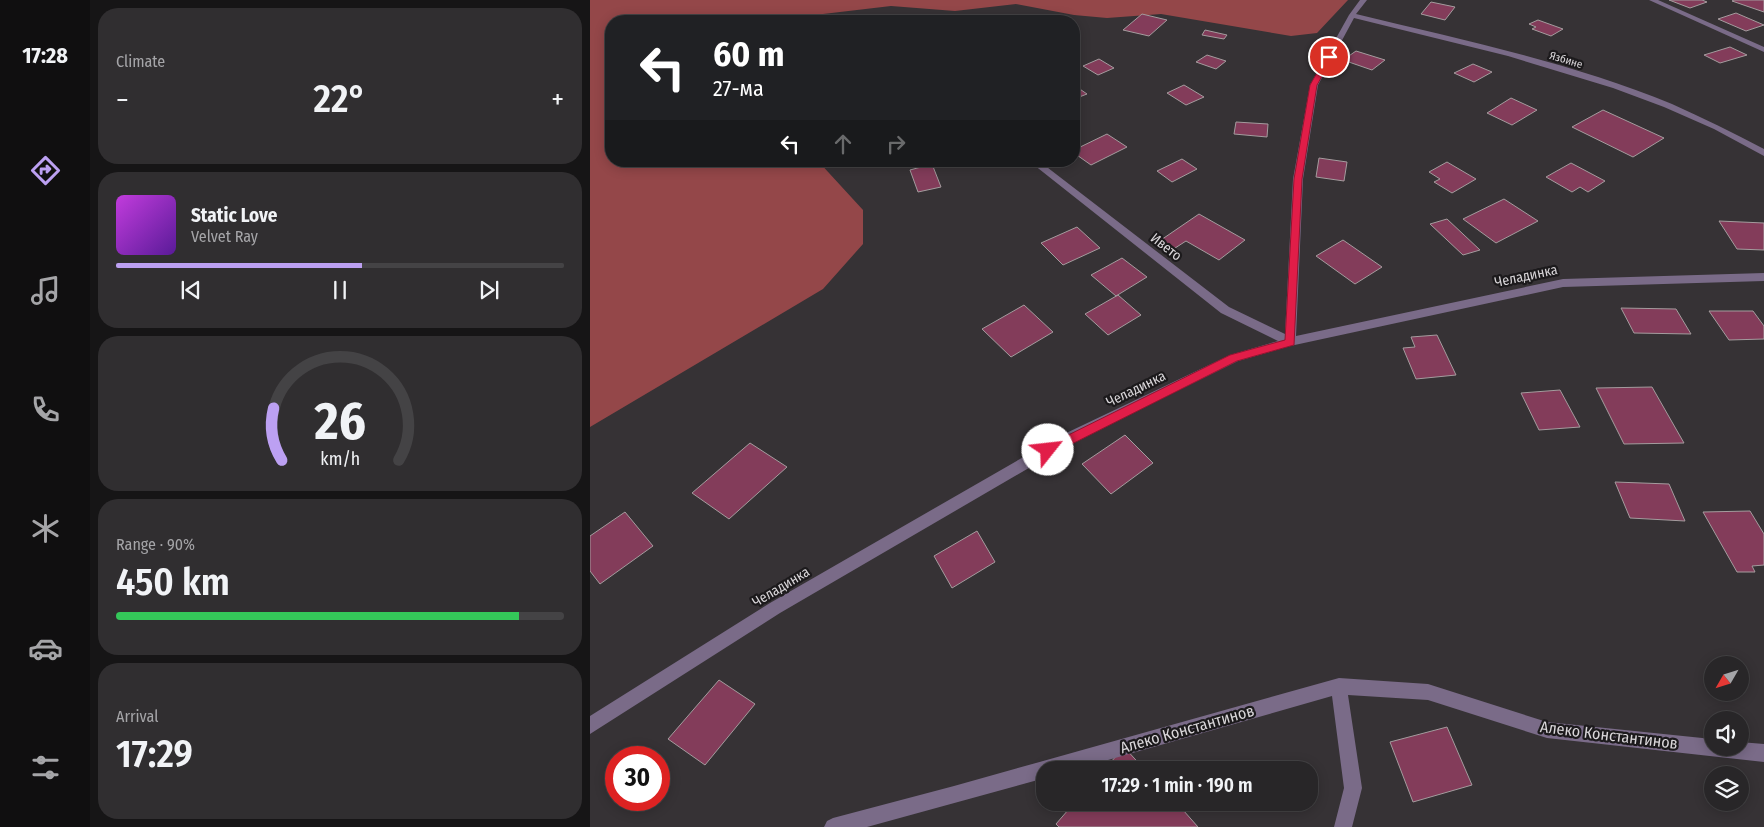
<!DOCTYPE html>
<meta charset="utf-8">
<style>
body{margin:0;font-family:"Fira Sans Condensed",sans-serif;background:#302e30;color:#f1f3f6;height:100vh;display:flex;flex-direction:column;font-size:19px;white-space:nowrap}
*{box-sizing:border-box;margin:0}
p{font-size:16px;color:#a5a5a8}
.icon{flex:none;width:28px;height:28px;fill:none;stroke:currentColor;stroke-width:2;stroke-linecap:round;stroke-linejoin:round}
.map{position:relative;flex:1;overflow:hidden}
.drawer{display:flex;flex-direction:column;gap:8px;padding:8px;background:#161516;width:500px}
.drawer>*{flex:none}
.top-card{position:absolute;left:15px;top:15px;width:475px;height:152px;border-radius:20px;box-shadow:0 2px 12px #0003,0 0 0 1px #444345;background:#202124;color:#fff;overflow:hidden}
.needle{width:32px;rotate:231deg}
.controls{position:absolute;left:1114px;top:656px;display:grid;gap:10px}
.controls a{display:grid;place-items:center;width:45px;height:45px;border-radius:50%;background:#282628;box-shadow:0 2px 12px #0003,0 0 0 1px #444345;font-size:25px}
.speed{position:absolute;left:15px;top:746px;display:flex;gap:10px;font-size:25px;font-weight:700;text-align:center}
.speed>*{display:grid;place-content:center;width:65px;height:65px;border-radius:50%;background:#282628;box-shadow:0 2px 12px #0003,0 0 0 1px #444345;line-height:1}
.speed .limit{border:8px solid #d22;background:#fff;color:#111}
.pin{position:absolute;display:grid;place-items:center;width:42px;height:42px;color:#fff;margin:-21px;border:2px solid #fff;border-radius:50%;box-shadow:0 1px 5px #0007}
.me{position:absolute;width:55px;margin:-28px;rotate:61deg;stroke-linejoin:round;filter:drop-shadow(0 0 4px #0008)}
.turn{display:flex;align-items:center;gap:18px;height:105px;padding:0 25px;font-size:22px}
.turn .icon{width:65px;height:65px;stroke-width:2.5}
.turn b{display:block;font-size:35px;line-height:42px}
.lanes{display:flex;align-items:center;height:48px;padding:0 25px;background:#0003;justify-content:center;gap:25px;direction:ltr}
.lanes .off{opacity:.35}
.big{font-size:38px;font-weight:600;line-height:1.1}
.drawer .card{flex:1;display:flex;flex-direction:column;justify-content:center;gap:8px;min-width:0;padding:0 18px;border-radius:20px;background:#302e30}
.drawer .dial{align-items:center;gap:0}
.dial svg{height:130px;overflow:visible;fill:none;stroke:#444345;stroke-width:7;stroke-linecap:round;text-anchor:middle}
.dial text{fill:#f1f3f6;stroke:none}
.song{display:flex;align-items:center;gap:15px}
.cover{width:60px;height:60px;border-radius:8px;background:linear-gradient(135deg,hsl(290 70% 55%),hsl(270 70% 35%))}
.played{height:5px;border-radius:2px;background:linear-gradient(90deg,#bca0f2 55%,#444345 55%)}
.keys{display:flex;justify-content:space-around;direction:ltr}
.heat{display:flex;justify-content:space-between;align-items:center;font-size:28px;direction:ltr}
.charge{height:8px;border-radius:4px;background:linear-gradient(90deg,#34c759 90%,#444345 0)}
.trip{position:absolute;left:446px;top:761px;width:282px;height:50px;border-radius:20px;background:#282628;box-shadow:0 2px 12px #0003,0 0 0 1px #444345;font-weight:600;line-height:50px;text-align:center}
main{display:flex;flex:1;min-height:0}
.dock{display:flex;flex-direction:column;width:90px;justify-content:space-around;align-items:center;background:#100f10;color:#a5a5a8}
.dock .icon{width:35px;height:35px}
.dock .selected{color:#bca0f2}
.dock b{font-size:22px;color:#f1f3f6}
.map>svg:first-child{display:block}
</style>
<main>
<nav class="dock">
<b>17:28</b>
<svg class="icon selected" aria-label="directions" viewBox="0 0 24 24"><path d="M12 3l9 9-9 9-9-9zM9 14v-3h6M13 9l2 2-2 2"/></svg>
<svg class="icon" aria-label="music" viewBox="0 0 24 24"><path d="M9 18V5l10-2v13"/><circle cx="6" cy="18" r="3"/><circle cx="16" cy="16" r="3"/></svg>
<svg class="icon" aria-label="phone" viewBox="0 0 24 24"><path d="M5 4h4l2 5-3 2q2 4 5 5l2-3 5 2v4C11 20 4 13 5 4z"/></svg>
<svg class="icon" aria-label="climate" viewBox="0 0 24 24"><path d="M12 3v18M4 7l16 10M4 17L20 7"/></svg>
<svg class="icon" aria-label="car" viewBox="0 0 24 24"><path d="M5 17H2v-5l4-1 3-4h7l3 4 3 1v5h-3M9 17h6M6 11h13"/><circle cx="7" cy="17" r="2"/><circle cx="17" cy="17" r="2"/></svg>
<svg class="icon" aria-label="filters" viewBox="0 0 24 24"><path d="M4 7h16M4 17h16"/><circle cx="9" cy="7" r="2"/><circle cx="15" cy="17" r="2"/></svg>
</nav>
<section class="drawer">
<div class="card"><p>Climate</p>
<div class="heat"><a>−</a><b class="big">22°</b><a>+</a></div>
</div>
<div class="card">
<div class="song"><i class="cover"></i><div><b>Static Love</b><p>Velvet Ray</p></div></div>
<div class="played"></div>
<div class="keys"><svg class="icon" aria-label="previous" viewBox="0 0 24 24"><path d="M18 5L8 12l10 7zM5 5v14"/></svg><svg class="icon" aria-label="pause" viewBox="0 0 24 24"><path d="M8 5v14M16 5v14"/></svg><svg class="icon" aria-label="next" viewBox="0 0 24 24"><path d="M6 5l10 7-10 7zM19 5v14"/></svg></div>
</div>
<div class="card dial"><svg viewBox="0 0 100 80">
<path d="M14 69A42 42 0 1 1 86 69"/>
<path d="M14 69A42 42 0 0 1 9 37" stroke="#bca0f2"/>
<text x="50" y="56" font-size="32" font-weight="700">26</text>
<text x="50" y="72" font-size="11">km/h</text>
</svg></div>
<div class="card"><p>Range · 90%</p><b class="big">450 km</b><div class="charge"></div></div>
<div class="card"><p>Arrival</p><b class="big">17:29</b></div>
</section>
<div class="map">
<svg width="1174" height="827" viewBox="0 0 1174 827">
<rect width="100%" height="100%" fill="#363235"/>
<path fill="#944749" d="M0 0H758L727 33 701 36 571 14 517 18 484 15 426 4 365 11 301 6 233 14 219 21H21V161H228L273 210V244L233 289 0 427Z"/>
<path fill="#833c5a" stroke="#a49c9e" d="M1079 0H1112L1117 2 1100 8Z
M1144 0H1174V12L1142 1Z
M841 2 865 7 855 20 831 14Z
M1146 13 1174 25 1156 31 1128 19Z
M552 14 577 20 559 36 533 30Z
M948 20 973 29 961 36 942 29 946 27 939 24Z
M615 30 637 35 634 39 612 35Z
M1140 47 1157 55 1130 63 1114 55Z
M766 51 795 60 782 70 753 60Z
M617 55 636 61 626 69 606 62Z
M509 59 524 68 508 75 493 66Z
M883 64 902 72 884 82 864 73Z
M484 85 497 94 484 99Z
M594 85 614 97 596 105 577 93Z
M921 98 947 110 922 125 897 113Z
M1013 110 1074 138 1043 157 982 127Z
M646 122 678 124 677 137 644 134Z
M517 134 537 147 501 165 484 153V150Z
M729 158 757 162 754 181 726 177Z
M592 159 607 169 582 182 567 171Z
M857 162 886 179 862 193 844 182 850 179 839 172Z
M981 163 1015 181 998 192 990 187 982 192 956 177Z
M342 164 351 187 328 192 320 170Z
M914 199 948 221 906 243 873 219Z
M609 214 655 240 629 260 596 241 582 250 568 242Z
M857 219 890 250 873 255 840 224Z
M1129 221 1174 223V250L1147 249Z
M487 227 510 248 473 265 451 243Z
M753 240 792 267 765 284 726 256Z
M532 258 557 277 526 296 501 275Z
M528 295 551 315 518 335 495 314Z
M434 305 463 332 421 357 392 329Z
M1031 308 1086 309 1101 334 1044 333Z
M1119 311H1163L1174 326V339L1139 340Z
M847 335 866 375 826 379 813 348 825 347 821 337Z
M1062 387 1094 443 1034 444 1006 388Z
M970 390 990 427 949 430 931 393Z
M535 435 563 463 521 494 492 464Z
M160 443 197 467 139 519 102 493Z
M1025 482 1079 484 1095 521 1040 518Z
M1160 511 1174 534V565L1162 566 1165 572H1147L1113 512Z
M35 512 63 546 10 584 0 571V536Z
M387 531 405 562 362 588 344 556Z
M129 680 165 704 115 765 78 739Z
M857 727 882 785 823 802 800 742Z
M534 747 555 770H514Z
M485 802H586L608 827H469L466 824Z"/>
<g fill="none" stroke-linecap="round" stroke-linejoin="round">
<path fill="#7a6b88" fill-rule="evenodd" d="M770 0H777L766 14C872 40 981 62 1082 104 1113 118 1144 133 1174 149V156L1124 129 1074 107 1023 88 918 56 764 18 728 85 713 179 706 336 973 279 1174 273V281L973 287 700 346 648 361 480 444 190 613 0 734V716L180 603 470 436 640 355 688 341 631 313 439 161H449L639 307 695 334 703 179 720 85 759 15Z
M1059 0H1068L1174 47V52Z
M749 678 838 684 957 722 1122 739V748H1150V742L1174 744V762L957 738 838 700 758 695 772 788 762 827H744L754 788 742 696 483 770H455V778L277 827H234L237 821 243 818 364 786Z"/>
</g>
<path fill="#e11d48" stroke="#92132f" d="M739 55 743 57 727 85 712 179 704 345 647 361 462 454H454L452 450 454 447 640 355 695 340 704 179 720 85 736 57Z"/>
<g text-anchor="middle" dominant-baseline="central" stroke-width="4.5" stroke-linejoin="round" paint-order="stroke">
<g font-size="11" fill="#d9d6d9" stroke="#1c1a1c">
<text transform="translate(976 60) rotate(17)">Язбине</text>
</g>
<g font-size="14" fill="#d9d6d9" stroke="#1c1a1c">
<text transform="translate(576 247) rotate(38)">Ивето</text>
<text transform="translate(936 276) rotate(-12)">Челадинка</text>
<text transform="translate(546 389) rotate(-26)">Челадинка</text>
<text transform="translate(191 587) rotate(-31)">Челадинка</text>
</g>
<g font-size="16" fill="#d9d6d9" stroke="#1c1a1c">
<text transform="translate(597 729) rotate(-16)">Алеко Константинов</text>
<text transform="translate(1019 735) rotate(7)">Алеко Константинов</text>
</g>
</g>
</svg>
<div class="controls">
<a><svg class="needle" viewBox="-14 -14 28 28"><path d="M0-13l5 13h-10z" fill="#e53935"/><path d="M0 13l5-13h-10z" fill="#a5a5a8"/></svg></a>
<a><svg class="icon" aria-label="sound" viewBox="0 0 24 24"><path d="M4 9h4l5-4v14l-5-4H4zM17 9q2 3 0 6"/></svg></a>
<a><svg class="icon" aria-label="layers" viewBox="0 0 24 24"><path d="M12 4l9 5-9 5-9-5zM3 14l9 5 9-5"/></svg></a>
</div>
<div class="speed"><div class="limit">30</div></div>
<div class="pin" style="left:739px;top:57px;background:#d93025"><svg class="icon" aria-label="arrive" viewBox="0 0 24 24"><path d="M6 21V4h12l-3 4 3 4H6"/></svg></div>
<svg class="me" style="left:458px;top:450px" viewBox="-20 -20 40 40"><circle r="19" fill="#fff"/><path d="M0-13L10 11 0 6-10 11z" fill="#e11d48"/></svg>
<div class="trip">17:29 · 1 min · 190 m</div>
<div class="top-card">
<div class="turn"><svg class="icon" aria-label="left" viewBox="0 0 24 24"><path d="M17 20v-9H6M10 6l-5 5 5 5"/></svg><div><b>60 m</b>27-ма</div></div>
<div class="lanes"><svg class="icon" aria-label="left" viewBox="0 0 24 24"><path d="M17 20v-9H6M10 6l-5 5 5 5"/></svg><svg class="icon off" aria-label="ahead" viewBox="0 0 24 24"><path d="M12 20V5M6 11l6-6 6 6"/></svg><svg class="icon off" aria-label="right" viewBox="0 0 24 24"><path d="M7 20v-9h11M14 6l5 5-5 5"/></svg></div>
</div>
</div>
</main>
